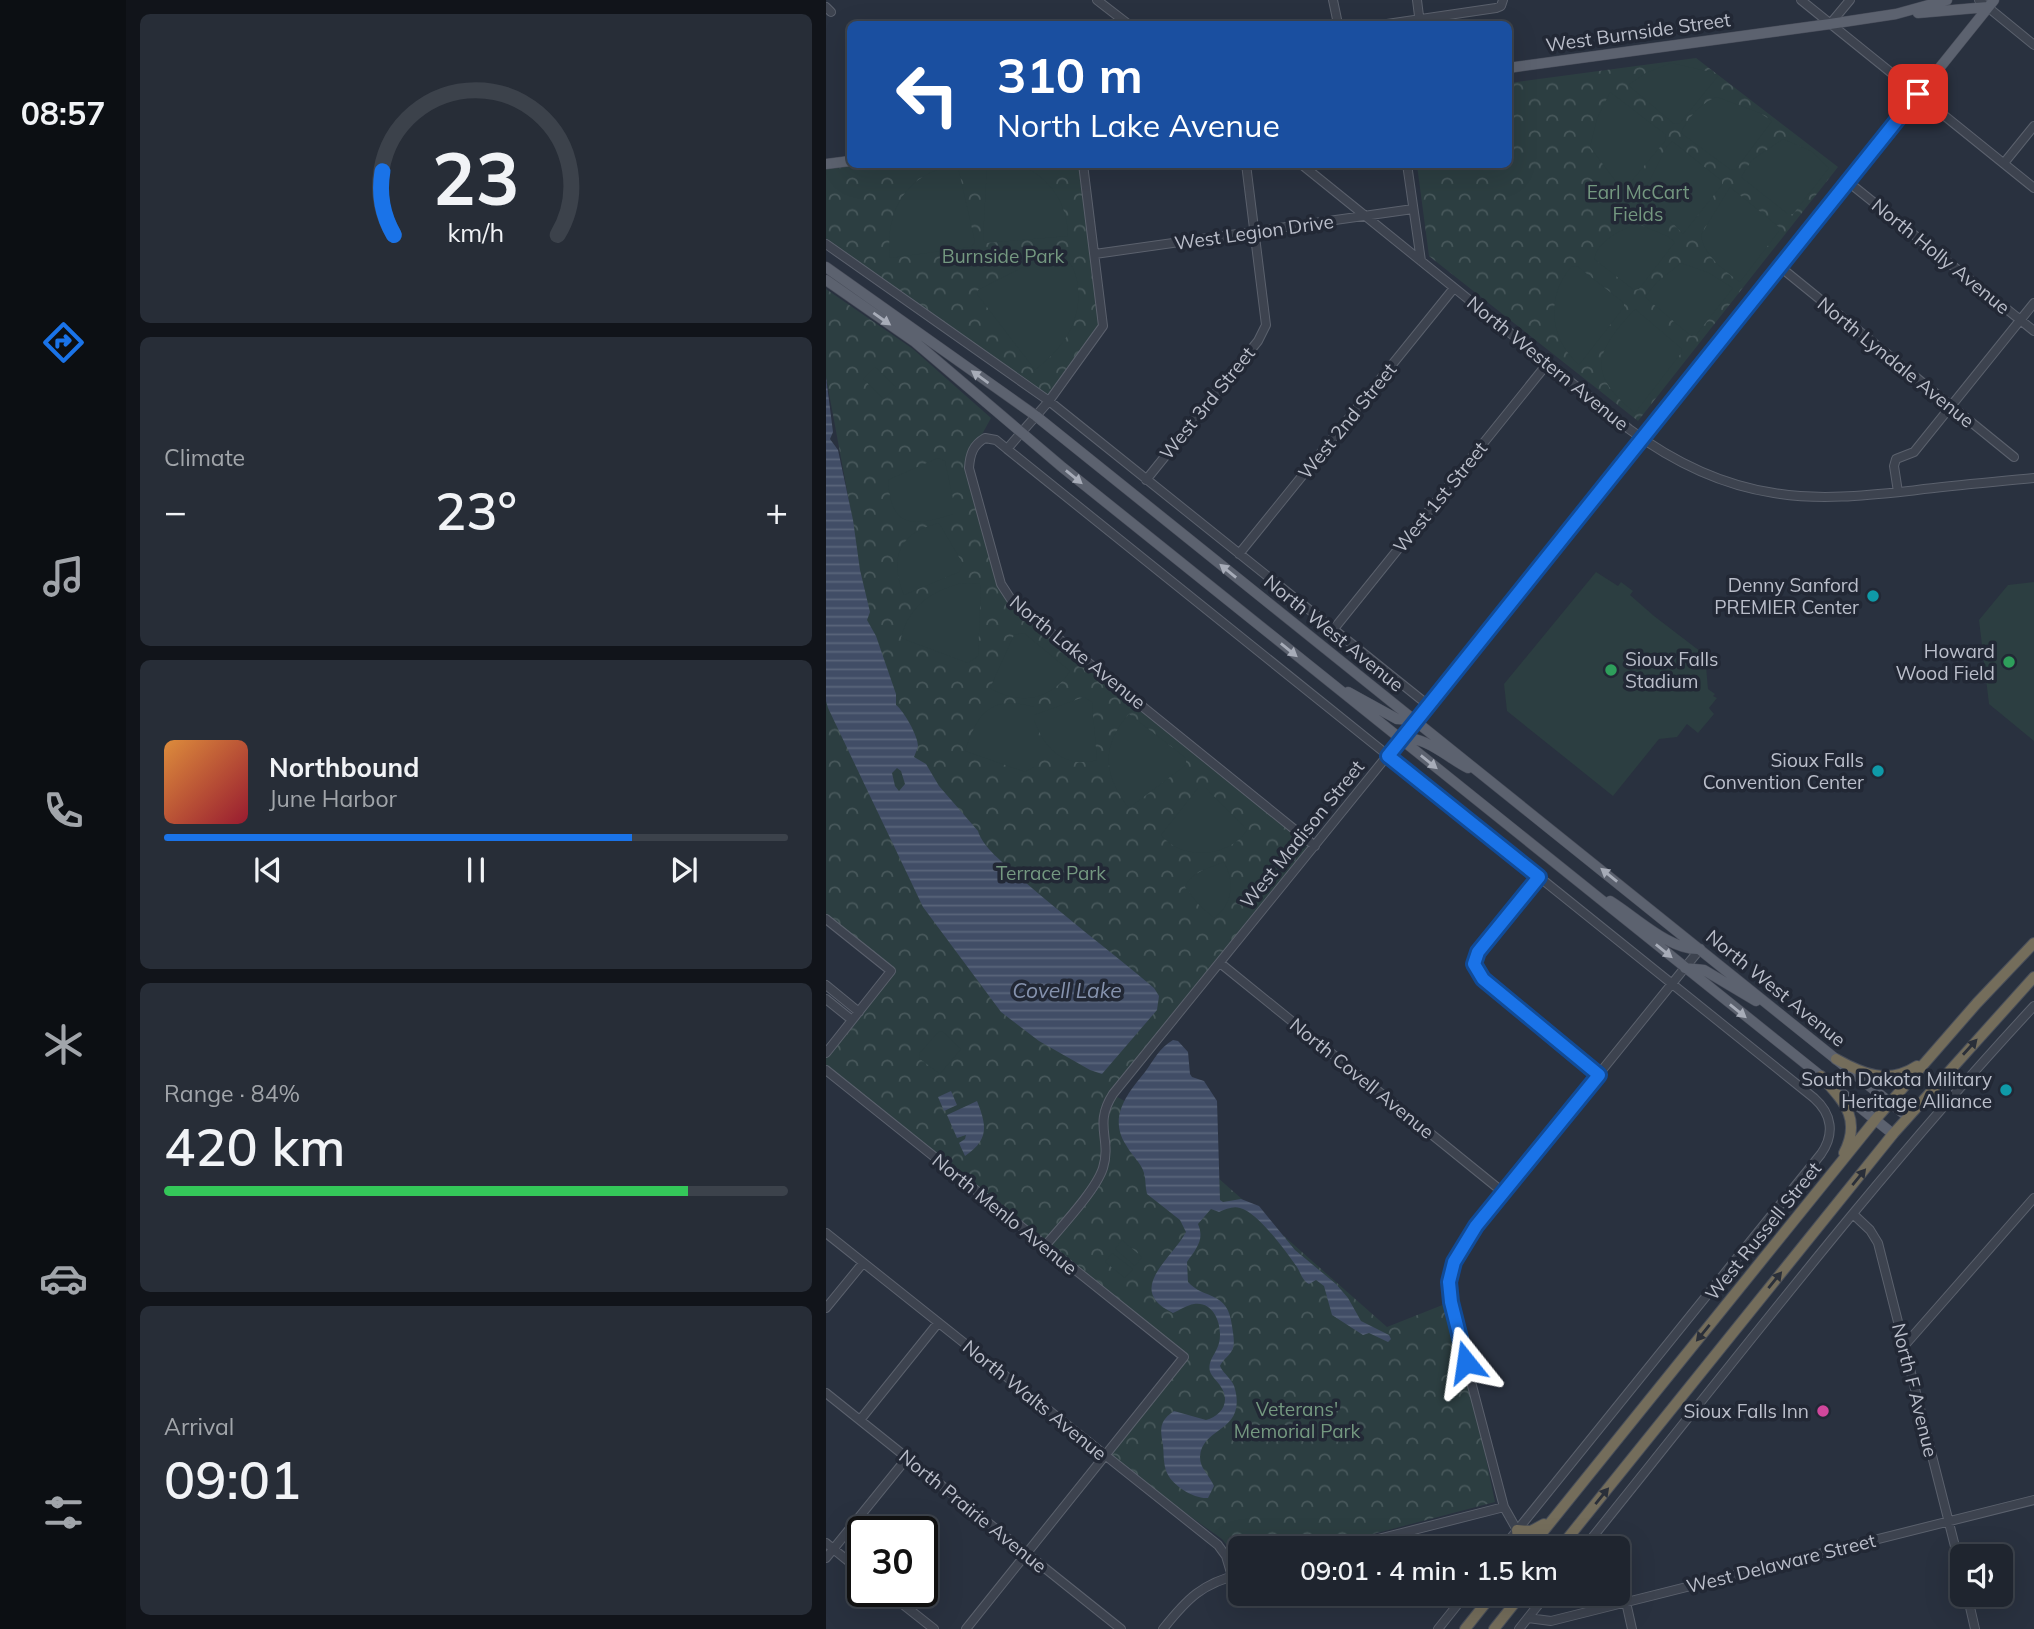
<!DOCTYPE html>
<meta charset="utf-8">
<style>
body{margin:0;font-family:Mulish,sans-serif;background:#272d37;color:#f1f3f6;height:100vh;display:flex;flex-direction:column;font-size:26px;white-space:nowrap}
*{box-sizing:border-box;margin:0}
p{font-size:23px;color:#a1a5aa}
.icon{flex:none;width:38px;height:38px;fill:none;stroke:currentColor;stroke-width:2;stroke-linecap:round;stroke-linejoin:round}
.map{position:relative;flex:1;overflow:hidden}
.details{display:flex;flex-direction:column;gap:14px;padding:14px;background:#11141a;width:700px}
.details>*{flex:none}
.banner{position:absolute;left:21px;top:21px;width:665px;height:147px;border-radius:10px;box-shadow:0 7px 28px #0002,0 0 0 2px #3c424b;background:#1a4fa0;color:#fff;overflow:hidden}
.fabs{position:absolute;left:1124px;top:1544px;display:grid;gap:14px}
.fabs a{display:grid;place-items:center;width:63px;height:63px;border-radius:10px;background:#1f252f;box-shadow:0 7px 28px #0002,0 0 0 2px #3c424b;font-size:35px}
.speed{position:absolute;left:21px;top:1516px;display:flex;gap:14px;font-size:35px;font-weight:700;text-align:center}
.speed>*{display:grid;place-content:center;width:91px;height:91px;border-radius:50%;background:#1f252f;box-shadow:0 7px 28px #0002,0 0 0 2px #3c424b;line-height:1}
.speed .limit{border:4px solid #111;border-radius:10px;background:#fff;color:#111}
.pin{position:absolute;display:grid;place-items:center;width:60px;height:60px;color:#fff;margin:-30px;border-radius:14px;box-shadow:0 4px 10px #0006}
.me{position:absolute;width:77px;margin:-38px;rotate:345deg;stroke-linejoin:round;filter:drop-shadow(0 0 5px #0008)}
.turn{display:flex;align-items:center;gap:24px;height:147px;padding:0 35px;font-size:32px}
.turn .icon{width:91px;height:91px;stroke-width:2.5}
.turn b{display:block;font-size:49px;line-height:60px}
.big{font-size:52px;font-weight:600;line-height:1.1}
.details .card{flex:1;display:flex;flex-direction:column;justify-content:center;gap:10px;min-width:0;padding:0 24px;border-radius:10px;background:#272d37}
.details .dial{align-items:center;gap:0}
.dial svg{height:182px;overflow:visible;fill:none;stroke:#3c424b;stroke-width:7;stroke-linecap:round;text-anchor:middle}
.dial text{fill:#f1f3f6;stroke:none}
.song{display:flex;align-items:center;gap:21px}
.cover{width:84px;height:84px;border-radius:10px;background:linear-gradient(135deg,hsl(30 70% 55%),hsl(350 70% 35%))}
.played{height:7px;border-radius:4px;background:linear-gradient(90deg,#1a73e8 75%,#3c424b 75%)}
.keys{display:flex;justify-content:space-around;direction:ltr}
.heat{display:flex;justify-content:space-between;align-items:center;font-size:38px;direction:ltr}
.charge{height:10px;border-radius:5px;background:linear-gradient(90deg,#34c759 84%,#3c424b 0)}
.trip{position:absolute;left:402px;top:1536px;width:402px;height:70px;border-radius:10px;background:#1f252f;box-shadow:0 7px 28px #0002,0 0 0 2px #3c424b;font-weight:600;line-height:70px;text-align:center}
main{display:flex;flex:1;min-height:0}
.tabs{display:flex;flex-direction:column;width:126px;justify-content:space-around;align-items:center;background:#0c0f13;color:#a1a5aa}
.tabs .icon{width:49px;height:49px}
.tabs .selected{color:#1a73e8}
.tabs b{font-size:32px;color:#f1f3f6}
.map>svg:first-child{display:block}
</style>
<main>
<nav class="tabs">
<b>08:57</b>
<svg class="icon selected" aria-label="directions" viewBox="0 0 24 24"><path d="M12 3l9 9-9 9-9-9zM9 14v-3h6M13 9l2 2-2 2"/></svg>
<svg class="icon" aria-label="music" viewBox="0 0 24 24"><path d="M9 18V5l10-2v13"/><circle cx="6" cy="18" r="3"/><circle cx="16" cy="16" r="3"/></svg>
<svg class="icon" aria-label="phone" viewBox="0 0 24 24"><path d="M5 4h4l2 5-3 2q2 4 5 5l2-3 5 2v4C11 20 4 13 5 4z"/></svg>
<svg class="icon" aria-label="climate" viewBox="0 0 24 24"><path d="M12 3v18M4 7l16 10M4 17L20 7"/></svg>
<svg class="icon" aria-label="car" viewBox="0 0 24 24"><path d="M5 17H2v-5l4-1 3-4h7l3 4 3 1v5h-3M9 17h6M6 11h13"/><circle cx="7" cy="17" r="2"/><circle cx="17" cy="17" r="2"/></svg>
<svg class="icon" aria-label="filters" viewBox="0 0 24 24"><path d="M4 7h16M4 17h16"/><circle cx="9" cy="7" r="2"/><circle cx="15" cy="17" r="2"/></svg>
</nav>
<section class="details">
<div class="card dial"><svg viewBox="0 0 100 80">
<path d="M14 69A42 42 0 1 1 86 69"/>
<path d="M14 69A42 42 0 0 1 9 41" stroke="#1a73e8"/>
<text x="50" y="56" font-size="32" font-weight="700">23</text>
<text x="50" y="72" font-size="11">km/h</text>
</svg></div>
<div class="card"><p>Climate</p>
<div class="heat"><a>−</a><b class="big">23°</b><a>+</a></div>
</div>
<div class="card">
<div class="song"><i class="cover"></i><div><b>Northbound</b><p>June Harbor</p></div></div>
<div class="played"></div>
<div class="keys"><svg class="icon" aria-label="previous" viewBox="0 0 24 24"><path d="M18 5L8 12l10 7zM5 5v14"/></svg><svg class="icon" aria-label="pause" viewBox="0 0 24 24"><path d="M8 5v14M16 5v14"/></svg><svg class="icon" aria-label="next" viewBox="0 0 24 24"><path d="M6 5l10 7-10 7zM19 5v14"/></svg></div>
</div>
<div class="card"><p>Range · 84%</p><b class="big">420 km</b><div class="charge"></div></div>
<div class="card"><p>Arrival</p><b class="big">09:01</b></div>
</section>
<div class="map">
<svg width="1208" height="1629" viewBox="0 0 1208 1629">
<defs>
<pattern id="forest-crowns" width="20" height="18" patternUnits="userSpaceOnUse" patternTransform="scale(1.75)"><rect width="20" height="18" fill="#2c3e41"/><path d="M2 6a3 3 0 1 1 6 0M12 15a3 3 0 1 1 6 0" fill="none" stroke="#48585b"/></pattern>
<pattern id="water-rules" width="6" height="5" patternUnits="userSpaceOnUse" patternTransform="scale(1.75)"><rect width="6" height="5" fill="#414d66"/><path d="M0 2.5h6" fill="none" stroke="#5a657b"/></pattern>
</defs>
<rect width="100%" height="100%" fill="#29313f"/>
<path fill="url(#forest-crowns)" d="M870 58 1012 167 812 421 603 256 591 165 682 164 683 83Z
M0 164 257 165 277 326 223 401 0 244Z
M0 289 87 349 165 418 144 456 182 597 489 846 288 1095 316 1111 561 1327 624 1302 640 1362 669 1502 490 1549H415V1568L411 1569 410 1557 396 1539 279 1456 357 1357 0 1070V1053L65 971 0 919V543L25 512 0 377Z"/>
<path fill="#2c3e41" d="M845 63 885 72 892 76 854 123 848 124 802 85 820 73Z
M784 92 839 134 840 140 797 191 764 147 771 119Z
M891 97 934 113 946 121 910 169 905 170 855 133C862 117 875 103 891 97Z
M957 139 985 151 1003 168 967 214H962L915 177 926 160Z
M846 141 896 181V185L857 234 837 213 821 186 840 148Z
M195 165C224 178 242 204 242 236L160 243 157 240 161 165Z
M124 166 132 167 149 242 145 247 64 258C59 214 78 176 124 166Z
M904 187 953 227V231L914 282C899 271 877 255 875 235Z
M812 224 841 236 849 242 813 289 808 290 768 259C773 240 794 230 812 224Z
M231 250C258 267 257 309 242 334 234 349 221 360 209 370L151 294 152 290Z
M855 263 883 273 907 288 870 335 865 336 819 297 831 282Z
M751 266 798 303V307L753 365C724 339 719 298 745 267Z
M809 309 855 348 856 352 809 413C760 373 769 352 809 309Z
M49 367 70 387 58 399 37 379Z
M112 458 119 461 127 499V514C89 526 65 531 62 480Z
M113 523 137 564 133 572 78 595C63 559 72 533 113 523Z
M770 572 792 586 795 582 807 591 804 595 828 616 879 655 882 689 889 694 887 696 891 698 883 708 888 714 872 733 861 724 851 737 833 739 787 796 681 711 678 684Z
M1208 582V741L1163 704 1153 620 1182 585Z
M135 583 155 584 152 656 142 663 75 638C83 606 104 592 135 583Z
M198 633 244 671C226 700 194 706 164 688L188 635Z
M258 697 266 702 271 760C238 769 218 748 208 720V767L199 772 139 751C152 712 165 695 208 707V715Z
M303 714 360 758V765L303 808C278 777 274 746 303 714Z
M372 788H380L421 830C403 858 356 861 335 835Z
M398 862C409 882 407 904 388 918L372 904 359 887C365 872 385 867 398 862Z
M113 1031 117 1032 135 1049 114 1074 94 1059 93 1054Z
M296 1240 316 1257 309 1266 289 1249Z
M286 1253 307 1269 299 1278 279 1262Z"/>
<path fill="url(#water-rules)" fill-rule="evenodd" d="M0 377 7 432 4 439 12 450 27 520 34 570 44 612 41 620 50 636 70 694V705C78 711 92 736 92 746 92 747 88 757 88 757L100 764 113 786 152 831C157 848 178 863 191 875 235 914 283 950 328 988L333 996 331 1010 276 1074 264 1070 213 1041 175 1012 97 907 2 708 0 701ZM71 768 75 771 79 784 73 791 69 786 66 773Z
M347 1040 352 1041 362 1052 364 1074 366 1077 378 1081 391 1101 394 1200 397 1202 415 1199 433 1206 469 1250 510 1284 522 1298 535 1321 563 1335 565 1339 562 1342 543 1333 537 1335 506 1315 498 1286 490 1280 483 1284C476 1280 475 1274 471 1267 460 1252 432 1212 414 1208 407 1206 400 1209 393 1212L385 1209 372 1224C379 1240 370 1249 361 1262L362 1282C378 1300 402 1290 406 1326 407 1333 409 1342 407 1348 405 1355 397 1359 394 1366 398 1375 407 1379 409 1389 420 1433 376 1426 374 1457 374 1469 384 1476 388 1486L382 1498C368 1499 347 1486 341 1473 337 1464 338 1454 337 1445 334 1429 333 1421 348 1411L380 1420C395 1416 405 1402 395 1387 390 1378 381 1375 384 1363 386 1356 391 1351 393 1343 397 1327 389 1301 368 1304 361 1305 354 1310 347 1313 298 1290 346 1259 360 1232L354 1220 321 1194C319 1187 320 1180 318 1173 315 1162 305 1155 300 1145 282 1117 301 1094 319 1072 328 1060 333 1048 347 1040Z
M125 1091 131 1105 118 1111 112 1097Z
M151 1101C161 1126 163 1140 139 1156L133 1143 139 1139 140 1135 131 1138 121 1115Z"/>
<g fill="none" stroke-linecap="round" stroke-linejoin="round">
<g stroke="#5b616d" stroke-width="10">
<path id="minor" d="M271 0 302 24
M507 0 512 24
M591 0 594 24
M975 0 1208 188
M1153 0 1208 45
M0 7 5 12
M561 24 670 8 675 6 677 0
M1004 24 1024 0
M1178 163 1208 126
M257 164 277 326 223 401 181 449 170 440 159 438C147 445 144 454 143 468L175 584 186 601 489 846
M475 164 803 429C846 461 895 485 948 493 996 501 1044 495 1091 490 1130 485 1169 482 1208 478
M581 164 595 261
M1021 181 1208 331
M0 244 223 401 602 705
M269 254 587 209
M953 266 1188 457
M181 449 988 1098C1006 1114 1009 1134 995 1154L676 1549
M320 480 432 341 440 325 420 164
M1072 492 1068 466 1070 459 1088 452 1208 303
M413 554 628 288
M507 630 721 364
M713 877 652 952 648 964 657 979 773 1075
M0 919 65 971 0 1053
M394 963 678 1193
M0 985 33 1012
M0 999 26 1020
M0 1070 358 1357 140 1629
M1027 1214 1044 1230 1052 1243 1136 1574
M0 1233 392 1545 400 1556 406 1576
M219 1246C235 1227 270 1190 277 1168 286 1139 267 1125 287 1094L574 740
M0 1308 37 1263
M1078 1346 1208 1198
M0 1393 295 1629
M34 1420 112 1323
M691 1530 678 1507 624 1302C621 1271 633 1251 650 1226L874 949
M0 1543 37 1573
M513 1549 678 1507
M757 1549C905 1366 1048 1178 1208 1006
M0 1558 81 1458
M60 1591 108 1629
M1141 1594 1149 1629
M800 1602 806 1629
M702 1618 725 1621 1208 1500
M337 1629C361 1599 376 1583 415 1574
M612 1629 640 1594
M693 1629 721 1594"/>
</g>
<g stroke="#474c59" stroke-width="11">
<path id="major" d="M1092 13 1162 7
M682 68 1004 24 1070 14 1121 0
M0 164 24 161
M0 267 210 416 1082 1117
M0 280 89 342 236 467 1067 1134
M522 692 571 719 590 720
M574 740 1168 0
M575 740C597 733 623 759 642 768
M784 901C810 917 844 951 874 949
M859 968 878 970 930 1001"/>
</g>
<g stroke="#484e5a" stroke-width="12">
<path id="highway" d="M1010 1059C1037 1074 1062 1085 1091 1066
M995 1076C1017 1101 1036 1118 1018 1153
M693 1549 691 1530 705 1531 718 1524
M703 1549 1049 1120 1151 1003 1208 943
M733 1549 1067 1134 1208 977
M639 1629 667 1594
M668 1629 696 1594"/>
</g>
<use href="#minor" stroke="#3d434f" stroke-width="8"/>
<use href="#major" stroke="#5c626f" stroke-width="10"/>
<use href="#highway" stroke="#746d5b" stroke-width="10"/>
</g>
<defs><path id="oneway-solid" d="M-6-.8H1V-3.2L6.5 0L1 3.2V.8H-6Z" transform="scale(1.75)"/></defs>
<g fill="#a7acb8">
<use href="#oneway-solid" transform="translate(56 319) rotate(35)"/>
<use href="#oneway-solid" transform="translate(154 377) rotate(-144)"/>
<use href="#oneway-solid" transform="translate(248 477) rotate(39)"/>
<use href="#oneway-solid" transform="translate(402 571) rotate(-141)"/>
<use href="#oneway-solid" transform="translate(463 650) rotate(39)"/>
<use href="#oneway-solid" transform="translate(603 762) rotate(39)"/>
<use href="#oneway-solid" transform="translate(783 875) rotate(-141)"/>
<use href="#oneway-solid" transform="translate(838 951) rotate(39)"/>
<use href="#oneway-solid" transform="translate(912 1011) rotate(39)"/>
</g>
<g fill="#2a2f39">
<use href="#oneway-solid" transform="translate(1144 1047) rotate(-48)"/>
<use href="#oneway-solid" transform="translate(1033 1177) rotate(-51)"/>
<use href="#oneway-solid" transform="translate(949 1280) rotate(-51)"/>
<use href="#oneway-solid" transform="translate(877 1333) rotate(129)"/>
<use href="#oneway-solid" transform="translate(776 1496) rotate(-51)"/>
</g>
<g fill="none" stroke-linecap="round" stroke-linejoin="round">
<g stroke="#114b97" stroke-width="18">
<path id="route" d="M640 1362 625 1302 623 1282 628 1262 650 1226 773 1075 657 979 648 964 652 952 713 877 562 756 1092 94"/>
</g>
<use href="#route" stroke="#1a73e8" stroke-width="12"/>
</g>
<g fill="#0f9aa8" stroke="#222835" stroke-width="2.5">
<circle cx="1047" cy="596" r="7"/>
<circle cx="1052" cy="771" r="7"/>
<circle cx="1180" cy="1090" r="7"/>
</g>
<g fill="#2e9e5b" stroke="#222835" stroke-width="2.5">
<circle cx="1183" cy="662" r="7"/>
<circle cx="785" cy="670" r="7"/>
</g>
<circle fill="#d1479c" stroke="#222835" stroke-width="2.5" cx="997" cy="1411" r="7"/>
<g text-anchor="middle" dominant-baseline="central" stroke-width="7" stroke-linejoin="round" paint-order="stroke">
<g font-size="19" fill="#babeca" stroke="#222835">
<text transform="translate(812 32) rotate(-8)">West Burnside Street</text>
<text transform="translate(428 232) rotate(-8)">West Legion Drive</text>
<text transform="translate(1115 256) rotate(39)">North Holly Avenue</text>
<text transform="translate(1070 362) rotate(39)">North Lyndale Avenue</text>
<text transform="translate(722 363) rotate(39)">North Western Avenue</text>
<text transform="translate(381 403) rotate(-51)">West 3rd Street</text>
<text transform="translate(521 421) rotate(-51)">West 2nd Street</text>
<text transform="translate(614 497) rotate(-51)">West 1st Street</text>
<text transform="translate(508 633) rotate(39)">North West Avenue</text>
<text transform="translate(252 652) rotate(39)">North Lake Avenue</text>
<text transform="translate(476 834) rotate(-51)">West Madison Street</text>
<text transform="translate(950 988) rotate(39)">North West Avenue</text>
<text transform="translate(536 1078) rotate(39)">North Covell Avenue</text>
<text transform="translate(179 1214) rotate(39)">North Menlo Avenue</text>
<text transform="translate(937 1231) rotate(-51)">West Russell Street</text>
<text transform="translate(1089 1390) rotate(76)">North F Avenue</text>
<text transform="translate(209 1400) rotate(39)">North Walts Avenue</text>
<text transform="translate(147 1511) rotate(39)">North Prairie Avenue</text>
<text transform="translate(955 1563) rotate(-14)">West Delaware Street</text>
</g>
<g font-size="19" fill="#749880" stroke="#222835">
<text x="812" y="192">Earl McCart<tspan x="812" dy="22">Fields</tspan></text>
<text x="177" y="256">Burnside Park</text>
<text x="225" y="873">Terrace Park</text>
<text x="471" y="1409">Veterans'<tspan x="471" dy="22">Memorial Park</tspan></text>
</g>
<g font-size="19" fill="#babeca" stroke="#222835" text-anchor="end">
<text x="1033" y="585">Denny Sanford<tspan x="1033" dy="22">PREMIER Center</tspan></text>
<text x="1169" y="651">Howard<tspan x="1169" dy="22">Wood Field</tspan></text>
<text x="799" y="659" text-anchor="start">Sioux Falls<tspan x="799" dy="22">Stadium</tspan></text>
<text x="1038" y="760">Sioux Falls<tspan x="1038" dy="22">Convention Center</tspan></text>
<text x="1166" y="1079">South Dakota Military<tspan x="1166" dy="22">Heritage Alliance</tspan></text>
<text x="983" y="1411">Sioux Falls Inn</text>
</g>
<g font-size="21" font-style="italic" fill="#8592ad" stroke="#222835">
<text x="241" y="990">Covell Lake</text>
</g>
</g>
</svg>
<div class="fabs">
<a><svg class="icon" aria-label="sound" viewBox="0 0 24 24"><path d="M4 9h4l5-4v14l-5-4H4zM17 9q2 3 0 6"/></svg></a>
</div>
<div class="speed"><div class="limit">30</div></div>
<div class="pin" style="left:1092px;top:94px;background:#d93025"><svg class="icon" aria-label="arrive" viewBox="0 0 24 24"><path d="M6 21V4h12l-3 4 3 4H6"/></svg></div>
<svg class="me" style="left:640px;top:1362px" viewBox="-20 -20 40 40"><path d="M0-17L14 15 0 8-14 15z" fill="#1a73e8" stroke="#fff" stroke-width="4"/></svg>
<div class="trip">09:01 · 4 min · 1.5 km</div>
<div class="banner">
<div class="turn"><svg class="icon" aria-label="left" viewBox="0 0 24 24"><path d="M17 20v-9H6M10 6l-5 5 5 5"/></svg><div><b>310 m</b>North Lake Avenue</div></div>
</div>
</div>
</main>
